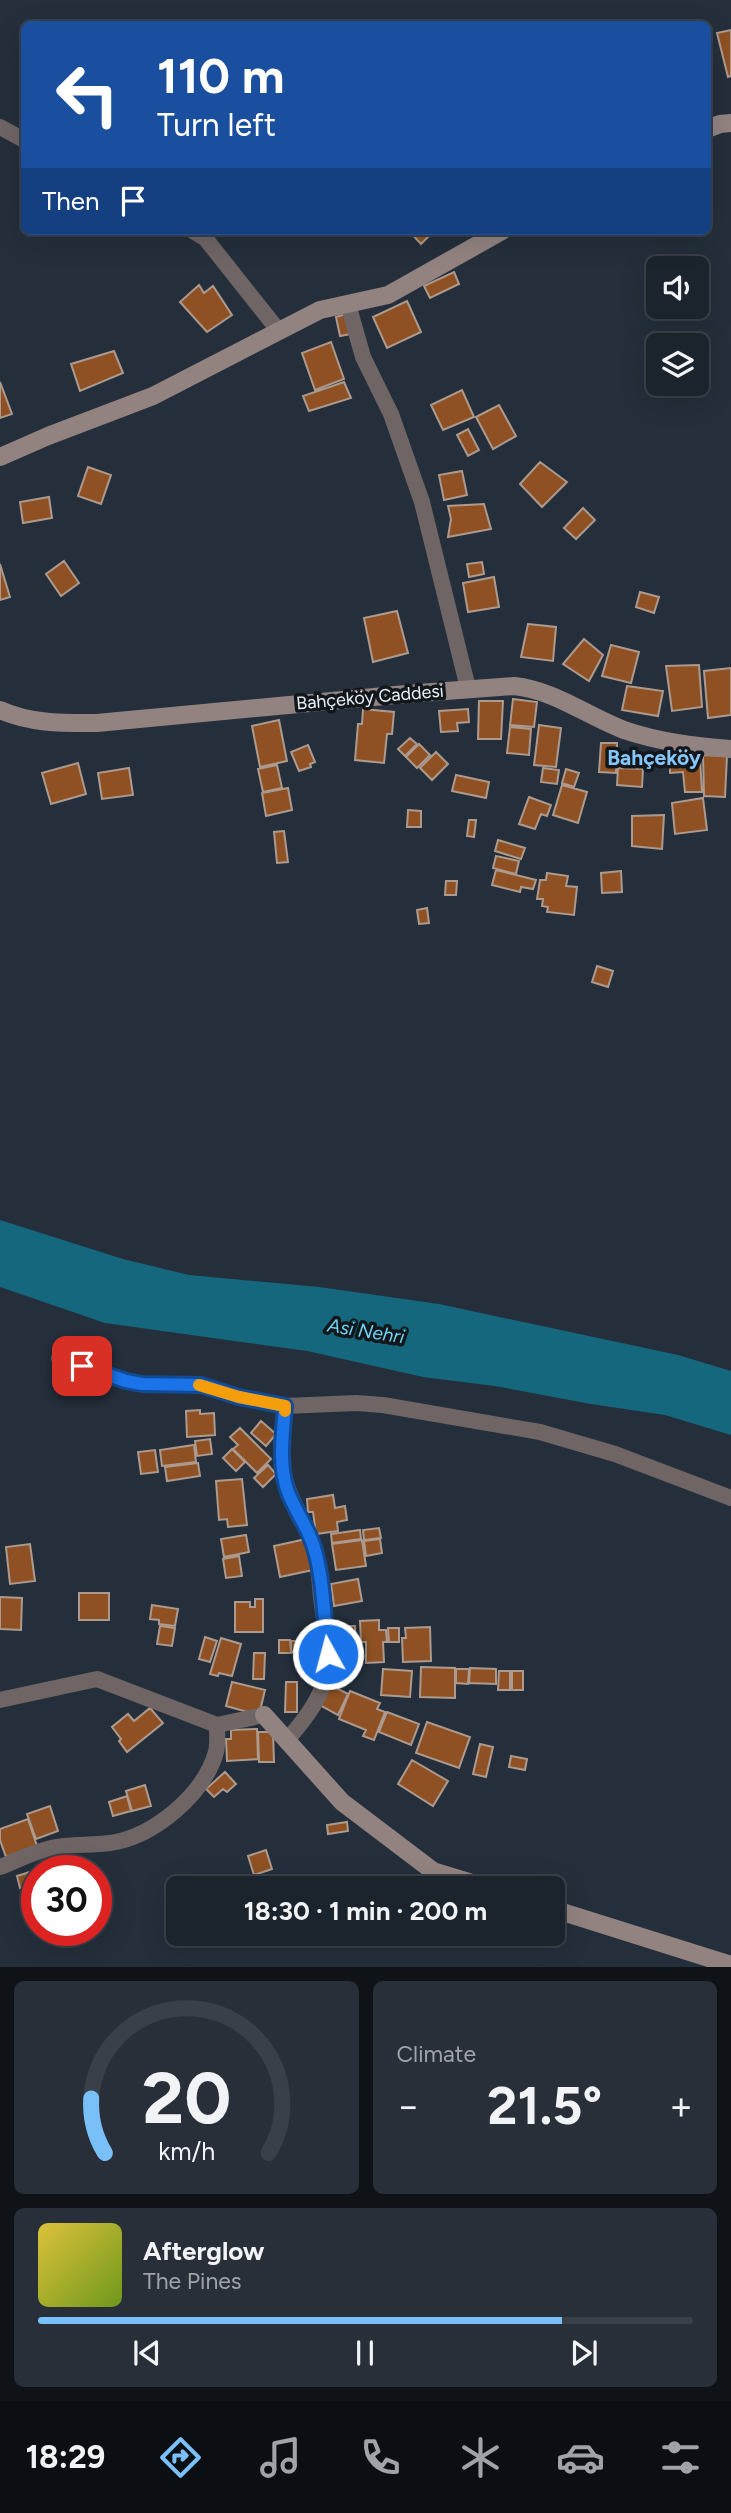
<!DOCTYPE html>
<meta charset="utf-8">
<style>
body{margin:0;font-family:Figtree,sans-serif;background:#282f38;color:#f1f3f6;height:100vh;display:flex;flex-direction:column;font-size:26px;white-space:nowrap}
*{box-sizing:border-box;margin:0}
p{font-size:23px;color:#a0a4a9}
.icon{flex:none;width:38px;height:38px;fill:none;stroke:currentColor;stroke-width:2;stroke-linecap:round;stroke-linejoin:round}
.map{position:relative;height:1967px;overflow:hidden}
.sheet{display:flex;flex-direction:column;gap:14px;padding:14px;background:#0f1318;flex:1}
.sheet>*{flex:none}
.banner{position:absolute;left:21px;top:21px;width:690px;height:214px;border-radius:10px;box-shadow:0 7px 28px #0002,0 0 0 2px #394048;background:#1a4fa0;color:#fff;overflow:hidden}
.fabs{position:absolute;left:646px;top:256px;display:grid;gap:14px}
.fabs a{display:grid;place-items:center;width:63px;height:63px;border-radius:10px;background:#1b232c;box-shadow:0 7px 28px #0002,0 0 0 2px #394048;font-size:35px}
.speed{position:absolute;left:21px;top:1855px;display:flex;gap:14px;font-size:35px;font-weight:700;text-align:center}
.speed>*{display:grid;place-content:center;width:91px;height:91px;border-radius:50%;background:#1b232c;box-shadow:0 7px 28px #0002,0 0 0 2px #394048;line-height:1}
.speed .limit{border:10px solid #d22;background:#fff;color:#111}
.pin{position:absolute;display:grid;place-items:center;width:60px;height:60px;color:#fff;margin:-30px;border-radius:14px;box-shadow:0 4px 10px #0006}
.me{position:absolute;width:77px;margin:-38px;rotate:353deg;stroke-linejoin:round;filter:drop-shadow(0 0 5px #0008)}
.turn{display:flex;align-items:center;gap:24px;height:147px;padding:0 21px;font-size:32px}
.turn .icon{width:91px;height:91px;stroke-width:2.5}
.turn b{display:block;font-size:49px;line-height:60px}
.then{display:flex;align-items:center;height:66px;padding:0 21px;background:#0003;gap:14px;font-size:26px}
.big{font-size:52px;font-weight:700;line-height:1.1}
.sheet .card{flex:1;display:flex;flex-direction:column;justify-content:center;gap:10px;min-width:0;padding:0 24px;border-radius:10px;background:#282f38}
.sheet .dial{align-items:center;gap:0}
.dial svg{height:182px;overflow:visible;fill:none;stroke:#394048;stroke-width:7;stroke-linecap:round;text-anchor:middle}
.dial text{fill:#f1f3f6;stroke:none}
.song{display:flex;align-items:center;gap:21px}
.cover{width:84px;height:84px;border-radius:10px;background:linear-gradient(135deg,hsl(50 70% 55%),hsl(80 70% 35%))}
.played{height:7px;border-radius:4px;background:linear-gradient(90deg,#79bff8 80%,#394048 80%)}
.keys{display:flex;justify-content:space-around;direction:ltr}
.heat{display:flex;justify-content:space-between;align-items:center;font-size:38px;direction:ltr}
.sheet .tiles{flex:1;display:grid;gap:14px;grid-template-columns:1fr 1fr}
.card:last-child{grid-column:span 2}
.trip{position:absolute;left:166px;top:1876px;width:399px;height:70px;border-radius:10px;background:#1b232c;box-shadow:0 7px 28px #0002,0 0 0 2px #394048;font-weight:700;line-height:70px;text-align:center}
.tabs{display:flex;height:112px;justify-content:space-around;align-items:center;background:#0b0e12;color:#a0a4a9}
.tabs .icon{width:49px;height:49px}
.tabs .selected{color:#79bff8}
.tabs b{font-size:32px;color:#f1f3f6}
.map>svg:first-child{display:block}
</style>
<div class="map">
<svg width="731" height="1967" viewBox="0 0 731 1967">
<rect width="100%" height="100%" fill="#242f3b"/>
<path fill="#14677d" d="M0 1220 123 1259 189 1275 319 1287 439 1304 678 1355 731 1371V1435L665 1415 591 1404 495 1386 423 1377 307 1351 105 1323 0 1287Z"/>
<path fill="#8f5123" stroke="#ac9a8f" stroke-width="2" d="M731 30V76L728 77 717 33Z
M409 231H430L432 233 421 244Z
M454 272 459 284 430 298 424 286Z
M199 285 204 293 213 286 232 315 207 332 180 302Z
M407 301 421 332 387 348 373 317Z
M346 314 351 334 340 336 336 317Z
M331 342 344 379 315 390 302 353Z
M114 351 123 373 80 391 71 364Z
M0 382 12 414 0 418Z
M344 382 351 398 309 411 303 396Z
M462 390 474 417 443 430 431 405Z
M499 405 516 436 493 449 476 417Z
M468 429 479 450 468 456 457 435Z
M540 462 567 482 542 507 520 484Z
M88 467 111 475 101 504 78 496Z
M462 471 467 495 444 500 439 475Z
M49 497 52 518 23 523 20 502Z
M484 504 491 529 448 537 451 519 448 506Z
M583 508 595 520 576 539 564 528Z
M64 561 79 583 61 596 46 574Z
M482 562 484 574 469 577 467 564Z
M0 564 10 597 0 600Z
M494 577 499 607 468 612 463 583Z
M640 592 659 597 654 613 636 607Z
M397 611 408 653 373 662 364 618Z
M528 624 556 627 553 661 521 657Z
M584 639 603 655 589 681 563 664Z
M611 645 639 652 631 683 602 676Z
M699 665 702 707 672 711 666 666Z
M731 668V715L708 718 704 671Z
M627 686 663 691 658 716 622 710Z
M513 699 537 702 534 727 510 725Z
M479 701H503L501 739H478Z
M363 709 394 712 392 734H387L384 763 355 760 358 724H362Z
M468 709 469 722 457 723 458 731 441 732 439 711Z
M279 720 287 761 260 767 252 726Z
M539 725 561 728 556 767 534 765Z
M510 727 531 729 529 755 507 753Z
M410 738 417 744 405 756 398 749Z
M601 743H617L616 773 599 772Z
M419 744 430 755 417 768 406 757Z
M308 745 315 762 310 764 311 767 299 771 291 752Z
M436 752 448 764 432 780 420 768Z
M703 755 727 756 725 797 704 796Z
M700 758 702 792H685L683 772 670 773V761Z
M78 763 86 794 51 804 42 773Z
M277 765 282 788 263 792 258 769Z
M129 768 133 795 102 799 98 773Z
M543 768 559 770 557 784 541 782Z
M618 768 643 769 642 787 617 785Z
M566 769 579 773 574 787 562 783Z
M456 775 489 782 486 798 452 791Z
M562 785 587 792 578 823 553 815Z
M288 788 292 810 266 816 262 793Z
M529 797 551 805 547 816 541 814 535 829 519 824Z
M703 798 707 830 675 834 672 803Z
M408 810 421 811V827H407Z
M664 815 662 849 632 846V816Z
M469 820H476L474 837 467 836Z
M284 831 288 862 277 863 274 832Z
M498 840 525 848 521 859 495 851Z
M496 856 519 861 516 874 493 868Z
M496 870 536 880 533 889 521 887 520 892 492 885Z
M621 871 622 892 602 893 601 873Z
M547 873 568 876 566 886 577 887 574 915 547 912 548 907 542 906 543 899H537L540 880H546Z
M446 881H457L456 895H445Z
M427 908 429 923 419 924 417 910Z
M597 966 613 971 608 987 592 982Z
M200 1410V1414L214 1413 215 1435 187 1437 186 1411Z
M261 1421 276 1434 266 1446 251 1433Z
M240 1428 271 1459 257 1473 233 1449 238 1445 230 1437Z
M210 1439 212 1454 197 1456 195 1441Z
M194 1445 196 1462 162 1466 160 1450Z
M232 1449 245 1462 236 1471 223 1458Z
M155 1450 158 1472 141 1474 138 1452Z
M198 1463 200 1476 167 1481 165 1467Z
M268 1465 276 1474 263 1487 254 1478Z
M242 1479 247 1525 228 1527 227 1519 219 1520 216 1481Z
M333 1495 335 1508 345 1506 347 1520 337 1522 338 1531 316 1534 313 1512H308L307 1499Z
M379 1528 381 1538 364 1540 363 1530Z
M360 1530 361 1539 332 1543 331 1534Z
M246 1535 249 1552 224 1557 221 1539Z
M306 1539 313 1570 280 1577 274 1546Z
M380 1539 382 1553 366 1556 364 1541Z
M362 1540 366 1566 336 1570 332 1544Z
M30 1544 35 1581 10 1584 6 1547Z
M239 1556 242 1576 226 1578 223 1559Z
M358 1579 362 1601 334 1606 331 1584Z
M79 1593H109V1620H79Z
M0 1597 22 1598 21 1630 0 1629Z
M255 1599H263V1632H235V1602H250V1607H255Z
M152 1605 178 1609 175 1626 159 1624V1620L150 1619Z
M379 1620V1630H386L387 1642H383L384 1662 366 1663V1642H361L360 1621Z
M160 1626 175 1628 172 1646 157 1644Z
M338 1626H355L356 1652H339Z
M430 1627 431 1661 403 1662 402 1638H406L405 1628Z
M388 1628H399V1642H389Z
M205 1637 217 1641 210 1662 199 1659Z
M221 1638 241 1644 232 1676 219 1673 218 1676 210 1674Z
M279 1640H290L291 1653H279Z
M291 1641H321L322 1651 291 1652Z
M254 1653H265L264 1679H253Z
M421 1667 455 1668V1698L420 1697Z
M470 1668 496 1669V1684L469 1683Z
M383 1669 412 1671 410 1697 381 1695Z
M456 1669H469L468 1684 456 1683Z
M499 1671H510V1690H498Z
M512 1671H523V1690H512Z
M332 1680 341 1685 338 1689 348 1694 338 1715 320 1705Z
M232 1682 265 1690 259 1715 226 1706Z
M286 1682H297V1712H285Z
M350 1691 380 1703 377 1709 385 1712 374 1740 363 1736 366 1730 339 1719Z
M150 1708 163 1723 127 1752 119 1741 121 1739 112 1727 128 1714 134 1721Z
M387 1712 419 1724 411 1745 379 1732Z
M427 1722 470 1737 459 1768 416 1753Z
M257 1729 258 1759 227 1761 226 1739H231V1730Z
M258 1732H273L274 1762H259Z
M480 1744 493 1747 486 1777 473 1774Z
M511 1756 527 1759 525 1770 509 1767Z
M412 1760 448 1781 433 1806 398 1784Z
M225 1772 236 1784 227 1792 223 1789 214 1797 206 1789Z
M145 1785 151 1806 132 1811 126 1791Z
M127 1796 131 1811 113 1816 109 1802Z
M50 1806 58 1831 36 1839 27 1814Z
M28 1819 37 1846 6 1857 0 1840V1829Z
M347 1822 348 1831 328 1834 327 1825Z
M266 1850 272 1869 254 1875 248 1856Z
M62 1862 65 1871H38L37 1869Z
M36 1870 37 1883 20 1888 17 1876Z"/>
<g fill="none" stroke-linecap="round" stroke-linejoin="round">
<path stroke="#6e6564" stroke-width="16" d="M0 127 24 140
M193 231 205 238 278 330
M348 304 363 357 391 414 422 502 468 688
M59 1358 126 1381 142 1384 201 1385 239 1397 285 1406 356 1403 383 1405 540 1432 615 1454 731 1498
M285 1406C283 1427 279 1449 283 1470 287 1494 300 1513 309 1535 318 1554 319 1576 321 1597 330 1668 336 1684 287 1740
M0 1700 97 1679 217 1725 264 1715
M0 1867C16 1861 33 1852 51 1848 70 1843 90 1846 110 1843 153 1837 204 1795 216 1752 218 1744 217 1734 217 1725"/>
<path stroke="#928381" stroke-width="18" d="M707 129 720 124 731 123
M0 457 48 436 153 396 320 310 388 295 502 231
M0 710C31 724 64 723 97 723L406 694 514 686C554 690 587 716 624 730 659 742 694 746 731 749
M264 1715 342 1802 433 1871 489 1888
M553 1909 731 1965"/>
</g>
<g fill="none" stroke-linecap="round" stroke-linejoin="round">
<g stroke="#114b97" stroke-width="18">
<path id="route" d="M82 1366 126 1381 142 1384 201 1385 239 1397 285 1406C283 1435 278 1464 288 1492 296 1513 310 1530 315 1551 324 1583 324 1621 328 1654"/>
</g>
<use href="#route" stroke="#1a73e8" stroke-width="12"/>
<path stroke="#f59e0b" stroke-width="12" d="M199 1385 239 1397 285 1406V1411"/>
</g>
<g text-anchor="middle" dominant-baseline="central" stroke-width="7" stroke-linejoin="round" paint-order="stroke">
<g font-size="18" fill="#e9f0f8" stroke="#12171c">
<text transform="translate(370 697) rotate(-5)">Bahçeköy Caddesi</text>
</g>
<g font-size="19" font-style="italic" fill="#6dd3f4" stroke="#12171c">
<text transform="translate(366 1331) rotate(9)">Asi Nehri</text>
</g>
<g font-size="21" font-weight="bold" fill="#86c6fb" stroke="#12171c">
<text x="654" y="757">Bahçeköy</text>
</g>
</g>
</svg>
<div class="fabs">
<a><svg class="icon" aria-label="sound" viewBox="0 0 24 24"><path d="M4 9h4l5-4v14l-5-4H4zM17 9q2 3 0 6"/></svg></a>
<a><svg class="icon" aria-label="layers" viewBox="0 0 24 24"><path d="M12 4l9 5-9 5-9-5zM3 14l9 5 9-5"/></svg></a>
</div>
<div class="speed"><div class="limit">30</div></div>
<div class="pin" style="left:82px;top:1366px;background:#d93025"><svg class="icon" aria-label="arrive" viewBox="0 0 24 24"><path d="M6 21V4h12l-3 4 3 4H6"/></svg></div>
<svg class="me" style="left:328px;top:1654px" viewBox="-20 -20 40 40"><circle r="17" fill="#1a73e8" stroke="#fff" stroke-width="3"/><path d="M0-11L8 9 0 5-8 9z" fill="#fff"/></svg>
<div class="trip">18:30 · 1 min · 200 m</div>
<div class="banner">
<div class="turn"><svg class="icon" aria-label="left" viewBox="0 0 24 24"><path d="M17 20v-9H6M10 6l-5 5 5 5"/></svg><div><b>110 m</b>Turn left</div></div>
<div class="then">Then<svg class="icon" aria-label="arrive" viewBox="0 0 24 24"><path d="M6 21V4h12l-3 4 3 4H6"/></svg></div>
</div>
</div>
<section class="sheet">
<div class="tiles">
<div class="card dial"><svg viewBox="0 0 100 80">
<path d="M14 69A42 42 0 1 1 86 69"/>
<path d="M14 69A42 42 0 0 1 8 45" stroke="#79bff8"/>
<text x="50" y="56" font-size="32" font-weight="700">20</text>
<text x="50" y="72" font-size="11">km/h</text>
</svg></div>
<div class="card"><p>Climate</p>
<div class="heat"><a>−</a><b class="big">21.5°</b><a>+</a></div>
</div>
<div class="card">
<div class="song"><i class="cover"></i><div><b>Afterglow</b><p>The Pines</p></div></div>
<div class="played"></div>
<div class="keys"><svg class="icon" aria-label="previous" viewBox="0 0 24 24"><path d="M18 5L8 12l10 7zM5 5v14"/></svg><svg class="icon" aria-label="pause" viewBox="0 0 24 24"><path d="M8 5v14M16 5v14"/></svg><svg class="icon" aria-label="next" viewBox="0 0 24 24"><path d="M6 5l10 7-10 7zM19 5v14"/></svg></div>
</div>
</div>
</section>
<nav class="tabs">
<b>18:29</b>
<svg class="icon selected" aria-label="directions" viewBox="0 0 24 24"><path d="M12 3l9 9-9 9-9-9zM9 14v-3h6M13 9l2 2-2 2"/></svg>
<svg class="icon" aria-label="music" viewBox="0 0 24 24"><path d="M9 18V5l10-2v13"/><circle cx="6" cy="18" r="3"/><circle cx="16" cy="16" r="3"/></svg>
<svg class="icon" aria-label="phone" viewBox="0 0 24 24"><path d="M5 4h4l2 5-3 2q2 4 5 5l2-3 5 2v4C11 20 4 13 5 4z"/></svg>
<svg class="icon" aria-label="climate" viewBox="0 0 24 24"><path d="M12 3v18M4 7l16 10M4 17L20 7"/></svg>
<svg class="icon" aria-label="car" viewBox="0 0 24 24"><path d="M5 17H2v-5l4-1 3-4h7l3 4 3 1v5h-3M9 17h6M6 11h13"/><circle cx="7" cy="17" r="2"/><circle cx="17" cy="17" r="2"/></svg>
<svg class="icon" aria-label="filters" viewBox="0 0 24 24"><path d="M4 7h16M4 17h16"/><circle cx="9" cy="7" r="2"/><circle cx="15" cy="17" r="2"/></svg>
</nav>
